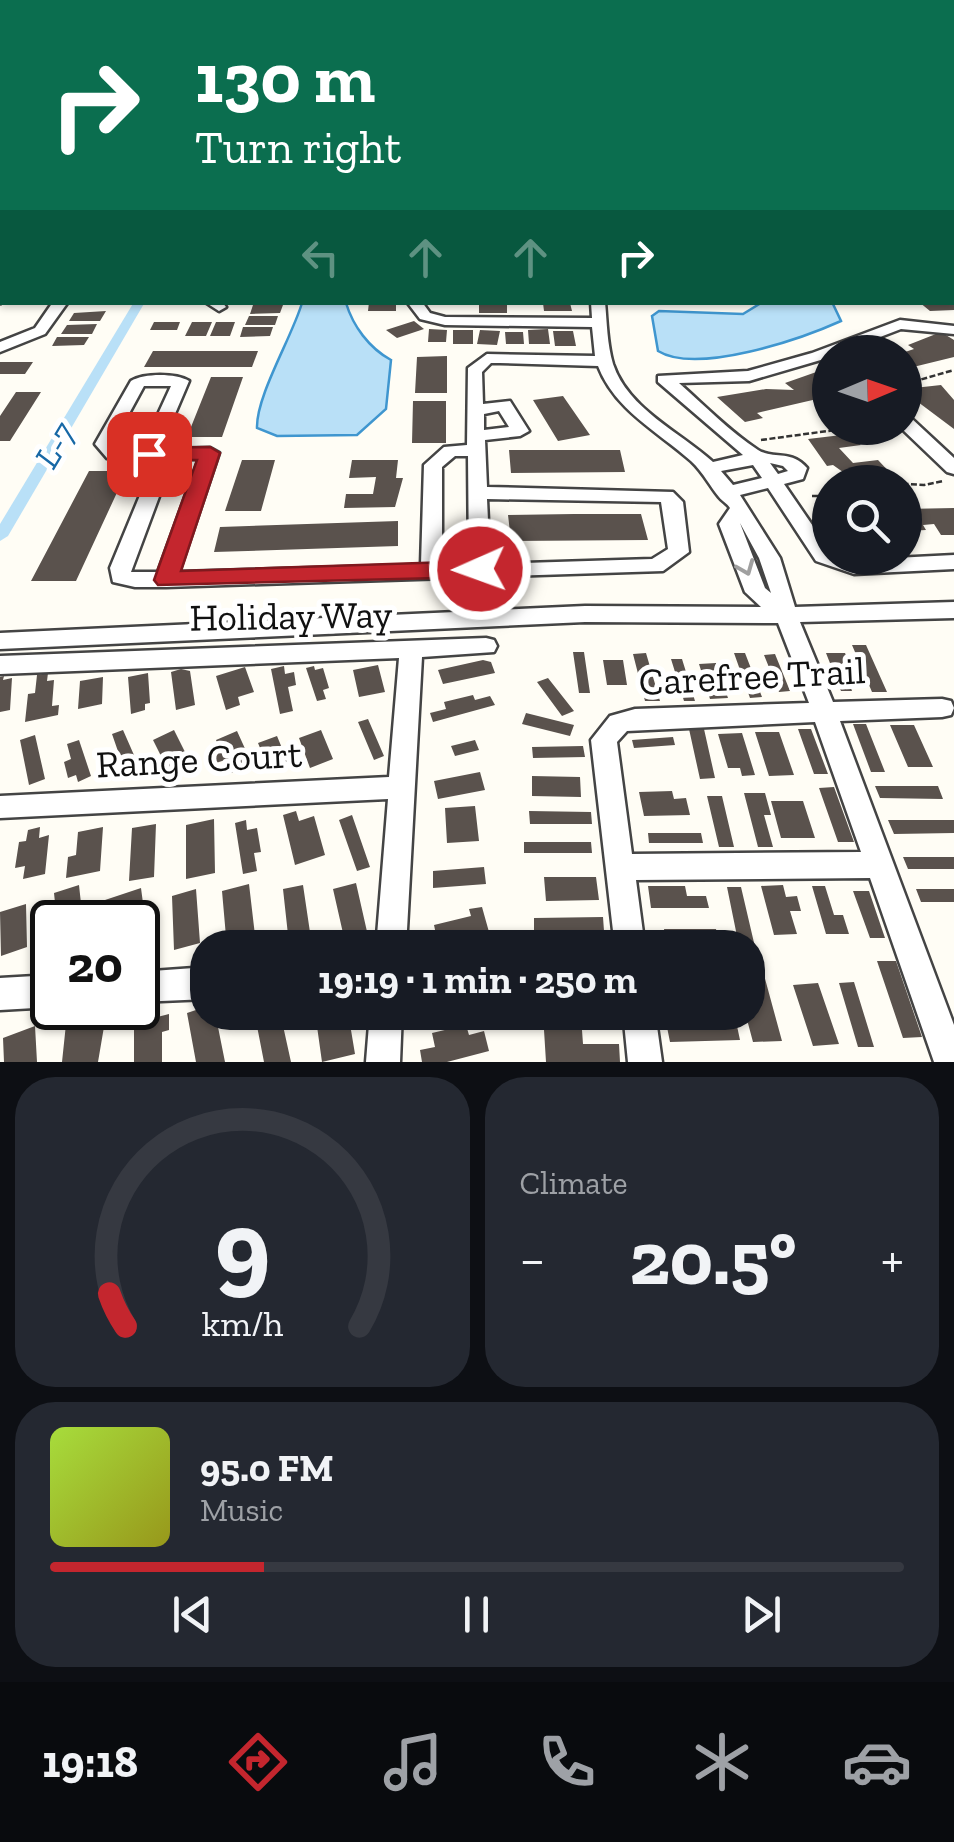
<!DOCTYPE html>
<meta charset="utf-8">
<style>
body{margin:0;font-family:"Zilla Slab",serif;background:#242831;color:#f1f3f6;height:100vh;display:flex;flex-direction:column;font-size:38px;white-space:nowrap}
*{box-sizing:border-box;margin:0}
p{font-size:32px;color:#9ea1a6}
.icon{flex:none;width:55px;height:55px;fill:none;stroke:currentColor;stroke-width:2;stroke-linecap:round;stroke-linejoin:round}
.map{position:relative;height:1062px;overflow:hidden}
.details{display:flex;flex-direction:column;gap:15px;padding:15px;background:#0d0f14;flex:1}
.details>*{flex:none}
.guide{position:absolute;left:0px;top:0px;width:955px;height:305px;box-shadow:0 2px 8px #0004;background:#0b6e4f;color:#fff;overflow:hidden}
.needle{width:65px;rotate:88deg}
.controls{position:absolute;left:812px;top:335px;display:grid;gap:20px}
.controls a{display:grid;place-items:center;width:110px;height:110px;border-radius:50%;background:#171b24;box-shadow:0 2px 8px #0004;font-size:50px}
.speed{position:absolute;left:30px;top:900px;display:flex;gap:20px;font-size:50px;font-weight:700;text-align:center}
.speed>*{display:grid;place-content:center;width:130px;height:130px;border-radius:50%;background:#171b24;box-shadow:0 2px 8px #0004;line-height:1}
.speed .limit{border:5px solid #111;border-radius:15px;background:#fff;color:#111}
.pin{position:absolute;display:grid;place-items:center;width:85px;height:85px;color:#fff;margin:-42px;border-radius:20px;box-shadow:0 5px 15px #0006}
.me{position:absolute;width:110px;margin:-55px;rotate:268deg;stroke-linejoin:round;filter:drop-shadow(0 0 8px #0008)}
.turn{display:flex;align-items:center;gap:35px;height:210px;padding:0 30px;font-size:45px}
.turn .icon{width:130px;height:130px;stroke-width:2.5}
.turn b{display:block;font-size:70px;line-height:85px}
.lanes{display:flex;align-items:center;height:95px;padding:0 30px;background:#0003;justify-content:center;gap:50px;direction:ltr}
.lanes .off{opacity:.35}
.big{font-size:75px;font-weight:700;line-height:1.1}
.details .tile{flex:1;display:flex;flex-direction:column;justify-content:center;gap:15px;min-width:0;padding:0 35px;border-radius:40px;background:#242831}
.details .dial{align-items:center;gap:0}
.dial svg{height:260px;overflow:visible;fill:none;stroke:#363941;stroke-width:7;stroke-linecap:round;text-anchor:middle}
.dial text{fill:#f1f3f6;stroke:none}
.song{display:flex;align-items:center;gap:30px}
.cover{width:120px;height:120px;border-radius:15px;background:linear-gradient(135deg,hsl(80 70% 55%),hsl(60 70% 35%))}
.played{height:10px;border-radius:5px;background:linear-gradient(90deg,#c4262e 25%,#363941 25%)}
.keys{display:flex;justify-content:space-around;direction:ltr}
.heat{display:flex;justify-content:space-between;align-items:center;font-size:55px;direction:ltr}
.details .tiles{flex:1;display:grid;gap:15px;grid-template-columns:1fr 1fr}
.tile:last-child{grid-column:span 2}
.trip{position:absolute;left:190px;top:930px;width:575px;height:100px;border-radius:40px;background:#171b24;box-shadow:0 2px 8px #0004;font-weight:700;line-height:100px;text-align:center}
.dock{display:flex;height:160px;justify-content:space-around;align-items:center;background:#090b0e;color:#9ea1a6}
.dock .icon{width:70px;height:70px}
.dock .selected{color:#c4262e}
.dock b{font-size:45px;color:#f1f3f6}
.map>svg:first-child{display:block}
</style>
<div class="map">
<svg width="954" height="1062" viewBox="0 0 954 1062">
<rect width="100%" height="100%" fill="#fffdf5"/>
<path fill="#b9e0f7" stroke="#3f96cf" stroke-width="2.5" d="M832 302 841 321C801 339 697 375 658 351L652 316 659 311 743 314 761 303Z
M302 303H346C353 326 369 348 391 360L386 409 357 435 277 436 257 428C256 396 292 337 302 303Z"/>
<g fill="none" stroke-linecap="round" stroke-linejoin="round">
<path fill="#b9e0f7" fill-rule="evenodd" d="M134 302H145L8 536 0 541V524Z"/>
</g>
<path fill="#5a524d" d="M369 302H396V311H368Z
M919 302H954V310L930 311Z
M543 303H570L572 311H544Z
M479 304H507V313H479Z
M253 305H283L280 313 250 314Z
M106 311 100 321H69L74 313Z
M249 316H278L275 325H245Z
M414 321 424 329 397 338 386 330Z
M154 322H180L177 330H150Z
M192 322H212L206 336H185Z
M216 322H235L230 336H210Z
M97 324 92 334H61L67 325Z
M243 327H273L270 336 240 337Z
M429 329 447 330 446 342H428Z
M548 329 550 344H529L528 330Z
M453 330H473V344H453Z
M480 330 500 331 497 345 477 344Z
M553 331H573L576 346H555Z
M505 332H523L524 344H506Z
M941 332 954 340V357L905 369V352L914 349 908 345Z
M57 337H89L84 345 52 346Z
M153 351H258L252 367H144Z
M447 356V393H415L417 357Z
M0 362H33L25 374H0Z
M822 370 830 376V396L757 413 763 418 745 422 717 397 766 389 794 390 785 383Z
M211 377H243L222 437H187Z
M941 385 954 400V429L914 399 905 398V389Z
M16 392H41L10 441H0V416Z
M563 396 590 435 558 441 533 400Z
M413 401H446V443H412Z
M850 434 861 445 839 448 853 463 878 460 894 477 857 482 833 465 827 466 808 439Z
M509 450H620L625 472 511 473Z
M242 460H275L261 511H225Z
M352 460H398L396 478H403L395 507 344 508 346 494H373L376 477 349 478Z
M89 471H127L76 581H31Z
M954 508V535H941L934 524 923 525 926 530 907 531 911 537H905V509Z
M574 514H641L648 540 511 541 508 515Z
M398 521V546L214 552 220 527Z
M852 645H866L887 692H872Z
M573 652H584L590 693H579Z
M646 653 660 701H645L633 654Z
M734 653H745L762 697 750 698Z
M826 653H845L856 679H848L852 691H841Z
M775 654 790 691 779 692 764 655Z
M671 659H682L695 701H684Z
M483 660 491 662 495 673 443 684 438 670Z
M603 660H623L627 685H607Z
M716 663 728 698 710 699 699 664Z
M378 665 385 692 359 697 353 670Z
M284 666 285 674 294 672 296 685 288 687 293 711 280 714 271 669Z
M314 666 315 670 323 668 329 688 323 690 326 699 317 701 306 668Z
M245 667 254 692 238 697 240 705 226 710 216 676Z
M181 669 190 671 195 705 176 710 171 672Z
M48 673 47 681 54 680 52 706 59 705 58 715 25 722 28 694 35 693 37 675Z
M148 673 150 703 145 704V710L131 714 128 677Z
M4 676 3 680 12 678 10 710 0 712V677Z
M103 677 102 704 78 709 80 681Z
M548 678 574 711 562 716 537 682Z
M473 695 475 700 490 696 495 705 433 722 430 713 446 709 444 702Z
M526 713 574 725 570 736 522 724Z
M368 719 384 756 374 760 358 722Z
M853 724H866L885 772H871Z
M890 725H914L933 767H908Z
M689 729H704L715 778 700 779Z
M798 729H811L828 774H814Z
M123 730 141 771 120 780 114 763 121 760 112 734Z
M174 730 190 762 169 772 153 740Z
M321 730 333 759 310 768 299 738Z
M237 731 252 764 231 773 225 760 216 763 211 751 219 748 216 740Z
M755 732H779L794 775 769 776Z
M742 733 755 775 742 776 740 768H728L718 734Z
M35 735 45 779 29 785 20 740Z
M277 736 289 765 270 772 258 743Z
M673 737 675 745 634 748 632 740Z
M79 740 91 776 78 782 76 775 68 778 64 762 71 759 67 744Z
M475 740 479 750 455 756 451 746Z
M583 746 585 757 533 758 532 747Z
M480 772 485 790 438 799 434 781Z
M532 776 580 777 581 797 532 796Z
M875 786H938L943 799 880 798Z
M834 787 854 842H838L819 788Z
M672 791 674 799 686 798 690 815 644 816 639 792Z
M744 793H765L771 815H764L773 847H758Z
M707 796H722L734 847H719Z
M771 801H803L815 838H781Z
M475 806 479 841 447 843 445 808Z
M296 811 299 821 314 816 325 855 295 865 283 815Z
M529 811 591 812 592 824H530Z
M352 815 370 867 357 871 339 820Z
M214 819 215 873 186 879V825Z
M246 820 247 830 257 828 261 852 254 853 257 871 243 874 235 823Z
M888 820H954V833L894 834Z
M156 824 154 877 129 881 132 828Z
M40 827 39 838 49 835 45 874 23 879 25 866 15 868 19 842 26 841 28 830Z
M103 827 100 871 66 878 68 857 76 855 78 832Z
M648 833H701L703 843H649Z
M524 842H591L592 853H524Z
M903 857H954V869H908Z
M484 867 486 884 433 888V871Z
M544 877H596L599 900 546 901Z
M356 883 368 936 345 942 333 889Z
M249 884 256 944 227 948 222 891Z
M79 885 83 922H57L54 893Z
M303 885 311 939 289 944 283 889Z
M783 885 786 897 797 896 801 911H790L797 934 774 935 761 886Z
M648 886H685L687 896H706L709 908H651Z
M812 886H825L834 915H843L849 934H826Z
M727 887H741L755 947 739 946Z
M141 888 148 941 138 945V922H95L93 904Z
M196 889 200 943 174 950 172 896Z
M916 889H954V902H921Z
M853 891H869L885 938H870Z
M26 904 27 947 1 956 0 912Z
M482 907 489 932 438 944 434 925 471 916 469 909Z
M603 917 604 931 534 932V918Z
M664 929H716L720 948H667Z
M877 961H896L922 1037 903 1038Z
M764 975 782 1041 753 1042 745 1012 748 976Z
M854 982 874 1047H858L839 983Z
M818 983 839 1044 813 1046 793 985Z
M208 1006V1012H215L225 1062H196L187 1013Z
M280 1012 291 1062H264L256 1021Z
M315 1012H348L355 1054 322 1062Z
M169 1014V1030L162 1032V1062H134V1023Z
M106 1015 98 1062H62L66 1024Z
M466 1025 469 1035 484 1031 489 1051 447 1062H422L420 1050 435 1047 432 1033Z
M35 1026 37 1062H4L3 1038Z
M737 1026 740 1040 670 1042 667 1027Z
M544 1030H582L583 1044H619L620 1062H546Z"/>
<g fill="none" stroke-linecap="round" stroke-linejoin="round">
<g stroke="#444" stroke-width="5">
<path id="minor" d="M0 155H2V161H0Z
M952 164H954L952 175Z
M952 204H954V212H952Z
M952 251 954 252V260H952Z
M952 286H954V294H952Z
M53 302H68L45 334 0 352V342L35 328Z
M205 302H222L226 307 219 311Z
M407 302H422L430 313 445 317 592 318 591 302H605C607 323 607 344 613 364 628 409 680 432 713 462L743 455 658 382V376L748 371 812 353 900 320 954 326V334L901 329 841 352H830V357L824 359 749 381 679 383C704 405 730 432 758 450 774 460 790 449 807 468L803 479 784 484 830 551V558L855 560 954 555V569L854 574 816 561 768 488 740 495 780 558 795 607 954 602V618L800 622 833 702 942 699 951 701 954 708 951 715 942 717 840 721 954 1025V1062H934L870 878 636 880 645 948H615L591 740 610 716 635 709 809 703 778 623 585 622 0 649V633L585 606 761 607 745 592 719 524 730 508C727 503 722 501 719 497 711 488 704 473 691 461 657 431 615 410 598 366L500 363H491L482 372 483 404 510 401 529 431 520 436 485 440 487 487 673 492 683 502 689 552 663 571 166 587H135L113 582 110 568 155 459 107 458 95 444 131 381C144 373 176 373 189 381L160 449 210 448 219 453 179 572 421 565 424 465 444 447 467 445 468 368 487 354 595 356 592 327 445 325 420 319ZM144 386H171L142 449H118L113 443ZM499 411 509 427 484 430V414ZM455 456H468L469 564 442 565V467ZM173 459H199L158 572H131ZM770 463 783 466 788 471 778 474ZM753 465 762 478 733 485 721 471ZM487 499 661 502 668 549 652 559 490 564ZM740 523 759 558 771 593 765 588ZM815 722 861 852 632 854 617 742 627 731Z
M905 417 911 418 954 458V474L947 472 901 428H905Z
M486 638 494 640 497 646 494 652 422 657 406 948H376L388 799 0 818V796L389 777 399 658 0 674V656Z
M208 967V999L138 1002V972Z
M52 975V1007L0 1010V978Z
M370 1012H402L400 1062H366Z
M623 1012H655L662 1062H628Z"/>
</g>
<path stroke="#333" stroke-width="2.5" stroke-dasharray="6 2.5" stroke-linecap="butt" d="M0 305 4 302
M905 384 954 370
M761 440 850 428
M877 482 924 485 943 481
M812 496H830"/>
<use href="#minor" fill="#fff" fill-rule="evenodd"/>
</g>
<defs><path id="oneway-chevron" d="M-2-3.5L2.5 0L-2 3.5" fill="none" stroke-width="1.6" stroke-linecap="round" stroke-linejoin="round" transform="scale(2.5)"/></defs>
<use stroke="#a0a0a0" href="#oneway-chevron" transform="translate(746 568) rotate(68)"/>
<linearGradient id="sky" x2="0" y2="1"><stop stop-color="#95c6ee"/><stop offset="0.49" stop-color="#fffefa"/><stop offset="1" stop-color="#fffefa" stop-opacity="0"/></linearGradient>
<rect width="954" height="292" fill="url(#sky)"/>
<path fill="#c4262e" stroke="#7f191e" stroke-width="2.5" d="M210 447 220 453 181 571 480 561 492 569 480 577 158 585 154 580 197 460H149L139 454 149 448Z"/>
<g text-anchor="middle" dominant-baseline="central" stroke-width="10" stroke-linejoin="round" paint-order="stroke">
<g font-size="35" font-style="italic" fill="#1768a6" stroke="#fff">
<text transform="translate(55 445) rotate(-59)">L-7</text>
</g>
<g font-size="38" fill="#111" stroke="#fff">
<text transform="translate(291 616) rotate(-1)">Holiday Way</text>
<text transform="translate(752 676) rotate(-3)">Carefree Trail</text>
<text transform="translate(199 759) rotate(-3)">Range Court</text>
</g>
</g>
</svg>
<div class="controls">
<a><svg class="needle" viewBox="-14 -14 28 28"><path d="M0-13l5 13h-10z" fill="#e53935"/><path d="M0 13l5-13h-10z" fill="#9ea1a6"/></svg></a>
<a><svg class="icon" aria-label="search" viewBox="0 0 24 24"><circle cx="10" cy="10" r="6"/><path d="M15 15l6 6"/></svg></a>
</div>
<div class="speed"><div class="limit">20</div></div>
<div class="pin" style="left:149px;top:454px;background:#d93025"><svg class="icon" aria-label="arrive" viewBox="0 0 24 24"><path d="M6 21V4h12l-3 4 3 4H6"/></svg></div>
<svg class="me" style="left:480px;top:569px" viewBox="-20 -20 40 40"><circle r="17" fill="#c4262e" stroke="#fff" stroke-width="3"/><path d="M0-11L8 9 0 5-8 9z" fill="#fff"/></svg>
<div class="trip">19:19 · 1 min · 250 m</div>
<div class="guide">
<div class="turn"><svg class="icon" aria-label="right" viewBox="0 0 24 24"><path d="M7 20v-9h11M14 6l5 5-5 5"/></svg><div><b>130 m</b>Turn right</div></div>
<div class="lanes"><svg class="icon off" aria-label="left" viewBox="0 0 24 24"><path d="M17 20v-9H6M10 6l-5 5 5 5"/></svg><svg class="icon off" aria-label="ahead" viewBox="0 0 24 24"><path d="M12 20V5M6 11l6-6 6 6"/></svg><svg class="icon off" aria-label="ahead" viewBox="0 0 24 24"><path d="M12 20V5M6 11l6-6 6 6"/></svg><svg class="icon" aria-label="right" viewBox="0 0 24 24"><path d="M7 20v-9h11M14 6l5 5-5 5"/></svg></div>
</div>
</div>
<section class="details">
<div class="tiles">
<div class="tile dial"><svg viewBox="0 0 100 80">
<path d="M14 69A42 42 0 1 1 86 69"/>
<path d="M14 69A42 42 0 0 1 9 59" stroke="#c4262e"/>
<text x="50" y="56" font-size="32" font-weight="700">9</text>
<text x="50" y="72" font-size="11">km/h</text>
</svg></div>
<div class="tile"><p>Climate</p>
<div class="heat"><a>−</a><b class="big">20.5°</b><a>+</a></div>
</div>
<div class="tile">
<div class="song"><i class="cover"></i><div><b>95.0 FM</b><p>Music</p></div></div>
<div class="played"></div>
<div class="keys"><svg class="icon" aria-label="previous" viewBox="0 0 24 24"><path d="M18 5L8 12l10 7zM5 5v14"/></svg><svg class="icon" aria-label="pause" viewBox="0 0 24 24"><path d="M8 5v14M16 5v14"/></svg><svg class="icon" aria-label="next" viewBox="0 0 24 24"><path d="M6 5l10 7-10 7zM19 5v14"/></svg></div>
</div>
</div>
</section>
<nav class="dock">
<b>19:18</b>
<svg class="icon selected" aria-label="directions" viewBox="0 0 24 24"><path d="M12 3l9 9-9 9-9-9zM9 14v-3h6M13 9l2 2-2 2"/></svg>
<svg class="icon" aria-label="music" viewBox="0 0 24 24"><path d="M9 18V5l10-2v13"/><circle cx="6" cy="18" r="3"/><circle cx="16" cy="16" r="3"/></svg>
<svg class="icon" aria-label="phone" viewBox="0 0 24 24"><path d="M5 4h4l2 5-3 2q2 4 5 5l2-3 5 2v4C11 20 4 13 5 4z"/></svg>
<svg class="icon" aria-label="climate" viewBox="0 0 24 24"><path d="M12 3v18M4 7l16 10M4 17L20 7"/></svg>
<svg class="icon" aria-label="car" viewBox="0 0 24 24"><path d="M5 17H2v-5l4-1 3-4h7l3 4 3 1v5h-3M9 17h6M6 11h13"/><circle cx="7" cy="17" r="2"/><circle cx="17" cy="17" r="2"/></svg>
</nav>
